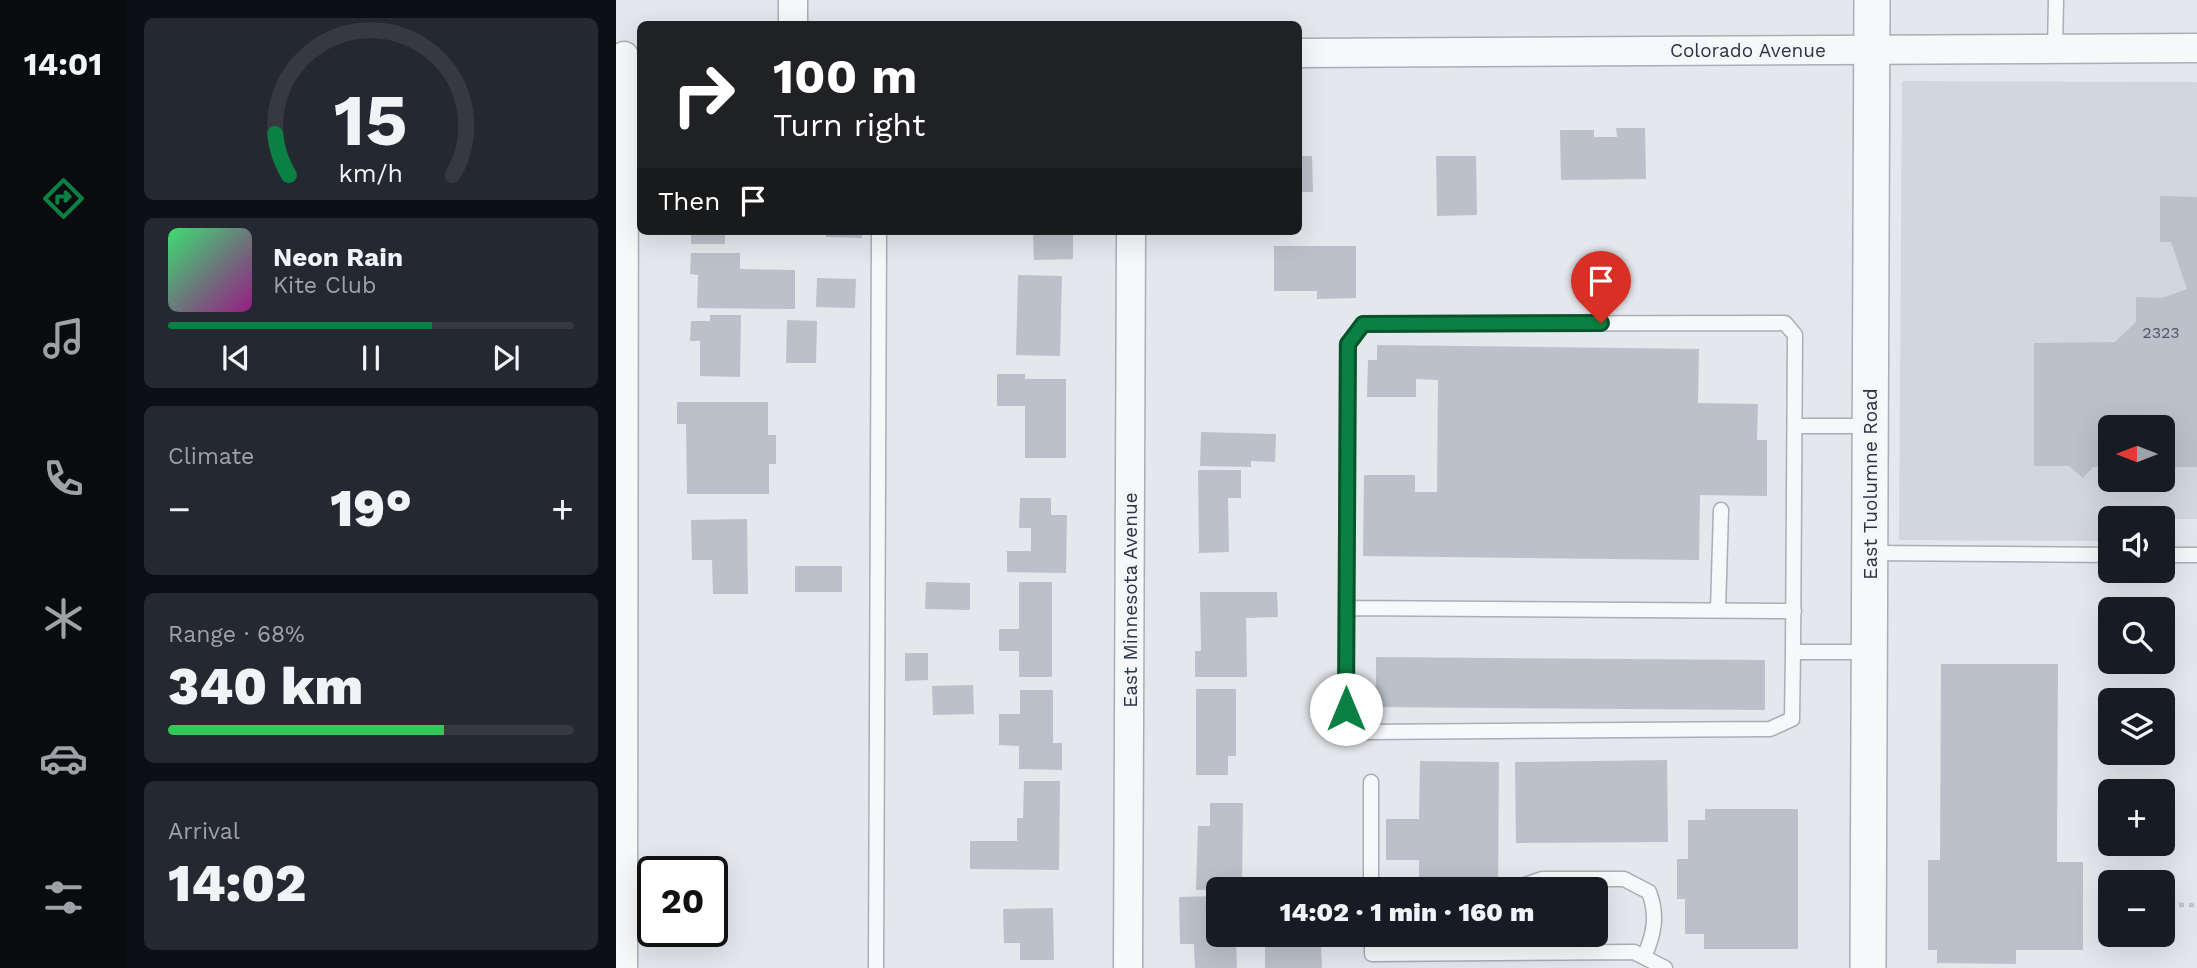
<!DOCTYPE html>
<meta charset="utf-8">
<style>
body{margin:0;font-family:"Work Sans",sans-serif;background:#242831;color:#f1f3f6;height:100vh;display:flex;flex-direction:column;font-size:26px;white-space:nowrap}
*{box-sizing:border-box;margin:0}
p{font-size:23px;color:#9ea1a6}
.icon{flex:none;width:38px;height:38px;fill:none;stroke:currentColor;stroke-width:2;stroke-linecap:round;stroke-linejoin:round}
.map{position:relative;flex:1;overflow:hidden}
.sheet{display:flex;flex-direction:column;gap:18px;padding:18px;background:#0d0f14;width:490px}
.sheet>*{flex:none}
.banner{position:absolute;left:21px;top:21px;width:665px;height:214px;border-radius:10px;box-shadow:0 7px 28px #0002;background:#202124;color:#fff;overflow:hidden}
.needle{width:46px;rotate:270deg}
.buttons{position:absolute;left:1482px;top:415px;display:grid;gap:14px}
.buttons a{display:grid;place-items:center;width:77px;height:77px;border-radius:10px;background:#171b24;box-shadow:0 7px 28px #0002;font-size:35px}
.speed{position:absolute;left:21px;top:856px;display:flex;gap:14px;font-size:35px;font-weight:700;text-align:center}
.speed>*{display:grid;place-content:center;width:91px;height:91px;border-radius:50%;background:#171b24;box-shadow:0 7px 28px #0002;line-height:1}
.speed .limit{border:4px solid #111;border-radius:10px;background:#fff;color:#111}
.pin{position:absolute;display:grid;place-items:center;width:60px;height:60px;color:#fff;margin:-72px -30px;border-radius:50% 50% 50% 0;rotate:-45deg;box-shadow:0 0 7px #0007}
.pin .icon{rotate:45deg}
.me{position:absolute;width:77px;margin:-38px;rotate:0deg;stroke-linejoin:round;filter:drop-shadow(0 0 5px #0008)}
.turn{display:flex;align-items:center;gap:24px;height:147px;padding:0 21px;font-size:32px}
.turn .icon{width:91px;height:91px;stroke-width:2.5}
.turn b{display:block;font-size:49px;line-height:60px}
.then{display:flex;align-items:center;height:66px;padding:0 21px;background:#0003;gap:14px;font-size:26px}
.big{font-size:52px;font-weight:800;line-height:1.1}
.sheet .tile{flex:1;display:flex;flex-direction:column;justify-content:center;gap:10px;min-width:0;padding:0 24px;border-radius:10px;background:#242831}
.sheet .dial{align-items:center;gap:0}
.dial svg{height:182px;overflow:visible;fill:none;stroke:#363941;stroke-width:7;stroke-linecap:round;text-anchor:middle}
.dial text{fill:#f1f3f6;stroke:none}
.song{display:flex;align-items:center;gap:21px}
.cover{width:84px;height:84px;border-radius:10px;background:linear-gradient(135deg,hsl(140 70% 55%),hsl(310 70% 35%))}
.played{height:7px;border-radius:4px;background:linear-gradient(90deg,#0b8043 65%,#363941 65%)}
.keys{display:flex;justify-content:space-around;direction:ltr}
.heat{display:flex;justify-content:space-between;align-items:center;font-size:38px;direction:ltr}
.charge{height:10px;border-radius:5px;background:linear-gradient(90deg,#34c759 68%,#363941 0)}
.trip{position:absolute;left:590px;top:877px;width:402px;height:70px;border-radius:10px;background:#171b24;box-shadow:0 7px 28px #0002;font-weight:800;line-height:70px;text-align:center}
main{display:flex;flex:1;min-height:0}
.tab-bar{display:flex;flex-direction:column;width:126px;justify-content:space-around;align-items:center;background:#090b0e;color:#9ea1a6}
.tab-bar .icon{width:49px;height:49px}
.tab-bar .current{color:#0b8043}
.tab-bar b{font-size:32px;color:#f1f3f6}
.map>svg:first-child{display:block}
</style>
<main>
<nav class="tab-bar">
<b>14:01</b>
<svg class="icon current" aria-label="directions" viewBox="0 0 24 24"><path d="M12 3l9 9-9 9-9-9zM9 14v-3h6M13 9l2 2-2 2"/></svg>
<svg class="icon" aria-label="music" viewBox="0 0 24 24"><path d="M9 18V5l10-2v13"/><circle cx="6" cy="18" r="3"/><circle cx="16" cy="16" r="3"/></svg>
<svg class="icon" aria-label="phone" viewBox="0 0 24 24"><path d="M5 4h4l2 5-3 2q2 4 5 5l2-3 5 2v4C11 20 4 13 5 4z"/></svg>
<svg class="icon" aria-label="climate" viewBox="0 0 24 24"><path d="M12 3v18M4 7l16 10M4 17L20 7"/></svg>
<svg class="icon" aria-label="car" viewBox="0 0 24 24"><path d="M5 17H2v-5l4-1 3-4h7l3 4 3 1v5h-3M9 17h6M6 11h13"/><circle cx="7" cy="17" r="2"/><circle cx="17" cy="17" r="2"/></svg>
<svg class="icon" aria-label="filters" viewBox="0 0 24 24"><path d="M4 7h16M4 17h16"/><circle cx="9" cy="7" r="2"/><circle cx="15" cy="17" r="2"/></svg>
</nav>
<section class="sheet">
<div class="tile dial"><svg viewBox="0 0 100 80">
<path d="M14 69A42 42 0 1 1 86 69"/>
<path d="M14 69A42 42 0 0 1 8 51" stroke="#0b8043"/>
<text x="50" y="56" font-size="32" font-weight="700">15</text>
<text x="50" y="72" font-size="11">km/h</text>
</svg></div>
<div class="tile">
<div class="song"><i class="cover"></i><div><b>Neon Rain</b><p>Kite Club</p></div></div>
<div class="played"></div>
<div class="keys"><svg class="icon" aria-label="previous" viewBox="0 0 24 24"><path d="M18 5L8 12l10 7zM5 5v14"/></svg><svg class="icon" aria-label="pause" viewBox="0 0 24 24"><path d="M8 5v14M16 5v14"/></svg><svg class="icon" aria-label="next" viewBox="0 0 24 24"><path d="M6 5l10 7-10 7zM19 5v14"/></svg></div>
</div>
<div class="tile"><p>Climate</p>
<div class="heat"><a>−</a><b class="big">19°</b><a>+</a></div>
</div>
<div class="tile"><p>Range · 68%</p><b class="big">340 km</b><div class="charge"></div></div>
<div class="tile"><p>Arrival</p><b class="big">14:02</b></div>
</section>
<div class="map">
<svg width="1581" height="968" viewBox="0 0 1581 968">
<rect width="100%" height="100%" fill="#e4e7ec"/>
<path fill="#d2d6de" fill-rule="evenodd" d="M1286 81 1581 82V519H1489L1488 541 1283 540ZM1494 427H1547V480H1494Z"/>
<path fill="#bbc0ca" d="M1000 128H1029L1030 179 945 180 944 130H978V137H1001Z
M682 156H696L697 192H682Z
M820 156H860L861 215 821 216Z
M1544 196 1581 197V467H1547V427H1494V467H1477L1467 478 1453 466H1418V343L1499 342 1520 322V297L1546 298 1571 289 1555 242H1544Z
M75 231H109V244H75Z
M210 231H246V238L210 237Z
M417 232H457V259L418 260Z
M658 246H740V298L701 299V291H658Z
M75 253H124V269L179 270V309L81 308 82 275 74 274Z
M402 275 446 276 444 356 400 355Z
M201 278 240 279 239 308 200 307Z
M94 315H125L124 377 84 376V341H74L75 321H94Z
M171 320 201 321 200 363H170Z
M761 345 1083 349 1082 403 1142 404 1141 440H1151V496L1084 495 1083 560 747 556 748 475H799V492H821L822 380 800 379V397H751L752 360H761Z
M381 374H409V379H450V458H409V406H381Z
M61 402H152V435H160V464H153V494H71L70 424H61Z
M585 432 660 434 659 462 635 461V467L584 466Z
M582 470H625V498H612L613 552 583 553Z
M404 498H435V515H451L450 573 391 572V551H415V528H403Z
M131 519 132 594H97L96 560H76L75 520Z
M179 566H226V592H179Z
M310 582 354 583V610L309 609Z
M403 582H436V677H403V651H383V629H403Z
M584 592H661L662 617 630 618 631 677H579V651H585Z
M289 653H312V680L289 681Z
M760 657 1149 660V710L760 707Z
M1325 664H1442L1441 862H1467V950H1400V964L1321 963V950H1312V860H1324Z
M357 685 358 714 317 715 316 686Z
M580 689H620V756H612V775H580Z
M404 690H437V743H446V770L403 769V746L383 745V714H404Z
M1051 760 1052 842 900 843 899 762Z
M804 761 883 762 882 889H803V860H770V819H803Z
M408 781H444L443 870 354 869V841H401V818H407Z
M594 803H627L626 889 580 890 582 826H594Z
M1089 809H1182V949H1088V934H1069V899H1061V859H1072V820H1089Z
M602 896V934H636V942H620L621 968H579L578 944H564L563 897Z
M437 908 438 960H404V943H388L387 909Z
M705 945 706 968H649V946Z"/>
<g fill="none" stroke-linecap="round" stroke-linejoin="round">
<g stroke="#a9aeb7" stroke-width="17">
<path id="service" d="M1439 49 1440 0
M1179 426H1253
M1254 553 1494 555
M1547 555H1581
M730 608 1178 611
M1102 610 1105 510
M1177 652 1179 335 1169 323 747 324 731 344 730 709 751 732 1154 729 1176 719 1177 652H1252
M755 782V889
M905 889 906 886 926 879H1008L1033 892C1042 915 1038 935 1028 957
M756 934V954L1018 952 1049 968
M901 934 902 953
M260 968 263 231"/>
</g>
<g stroke="#a9aeb7" stroke-width="31">
<path id="minor" d="M177 0V24
M682 53 1581 48
M7 968 8 56
M512 968 515 231"/>
</g>
<g stroke="#a9aeb7" stroke-width="38">
<path id="tertiary" d="M1252 968 1256 0"/>
</g>
<path stroke="#c2c5cb" stroke-width="4.5" stroke-dasharray="5 5" stroke-linecap="butt" d="M1553 905H1581"/>
<use href="#service" stroke="#f7f8fa" stroke-width="14"/>
<use href="#minor" stroke="#f7f8fa" stroke-width="28"/>
<use href="#tertiary" stroke="#f7f8fa" stroke-width="35"/>
</g>
<g fill="none" stroke-linecap="round" stroke-linejoin="round">
<g stroke="#07532c" stroke-width="18">
<path id="route" d="M730 709 732 344 747 324 985 323"/>
</g>
<use href="#route" stroke="#0b8043" stroke-width="12"/>
</g>
<g text-anchor="middle" dominant-baseline="central" stroke-width="7" stroke-linejoin="round" paint-order="stroke">
<g font-size="16" fill="#4f5766">
<text x="1545" y="332">2323</text>
</g>
<g font-size="19" fill="#2b3445" stroke="#f4f6f9">
<text x="1132" y="50">Colorado Avenue</text>
<text transform="translate(1254 484) rotate(-90)">East Tuolumne Road</text>
<text transform="translate(514 600) rotate(-90)">East Minnesota Avenue</text>
</g>
</g>
</svg>
<div class="buttons">
<a><svg class="needle" viewBox="-14 -14 28 28"><path d="M0-13l5 13h-10z" fill="#e53935"/><path d="M0 13l5-13h-10z" fill="#9ea1a6"/></svg></a>
<a><svg class="icon" aria-label="sound" viewBox="0 0 24 24"><path d="M4 9h4l5-4v14l-5-4H4zM17 9q2 3 0 6"/></svg></a>
<a><svg class="icon" aria-label="search" viewBox="0 0 24 24"><circle cx="10" cy="10" r="6"/><path d="M15 15l6 6"/></svg></a>
<a><svg class="icon" aria-label="layers" viewBox="0 0 24 24"><path d="M12 4l9 5-9 5-9-5zM3 14l9 5 9-5"/></svg></a>
<a>+</a>
<a>−</a>
</div>
<div class="speed"><div class="limit">20</div></div>
<div class="pin" style="left:985px;top:323px;background:#d93025"><svg class="icon" aria-label="arrive" viewBox="0 0 24 24"><path d="M6 21V4h12l-3 4 3 4H6"/></svg></div>
<svg class="me" style="left:730px;top:709px" viewBox="-20 -20 40 40"><circle r="19" fill="#fff"/><path d="M0-13L10 11 0 6-10 11z" fill="#0b8043"/></svg>
<div class="trip">14:02 · 1 min · 160 m</div>
<div class="banner">
<div class="turn"><svg class="icon" aria-label="right" viewBox="0 0 24 24"><path d="M7 20v-9h11M14 6l5 5-5 5"/></svg><div><b>100 m</b>Turn right</div></div>
<div class="then">Then<svg class="icon" aria-label="arrive" viewBox="0 0 24 24"><path d="M6 21V4h12l-3 4 3 4H6"/></svg></div>
</div>
</div>
</main>
